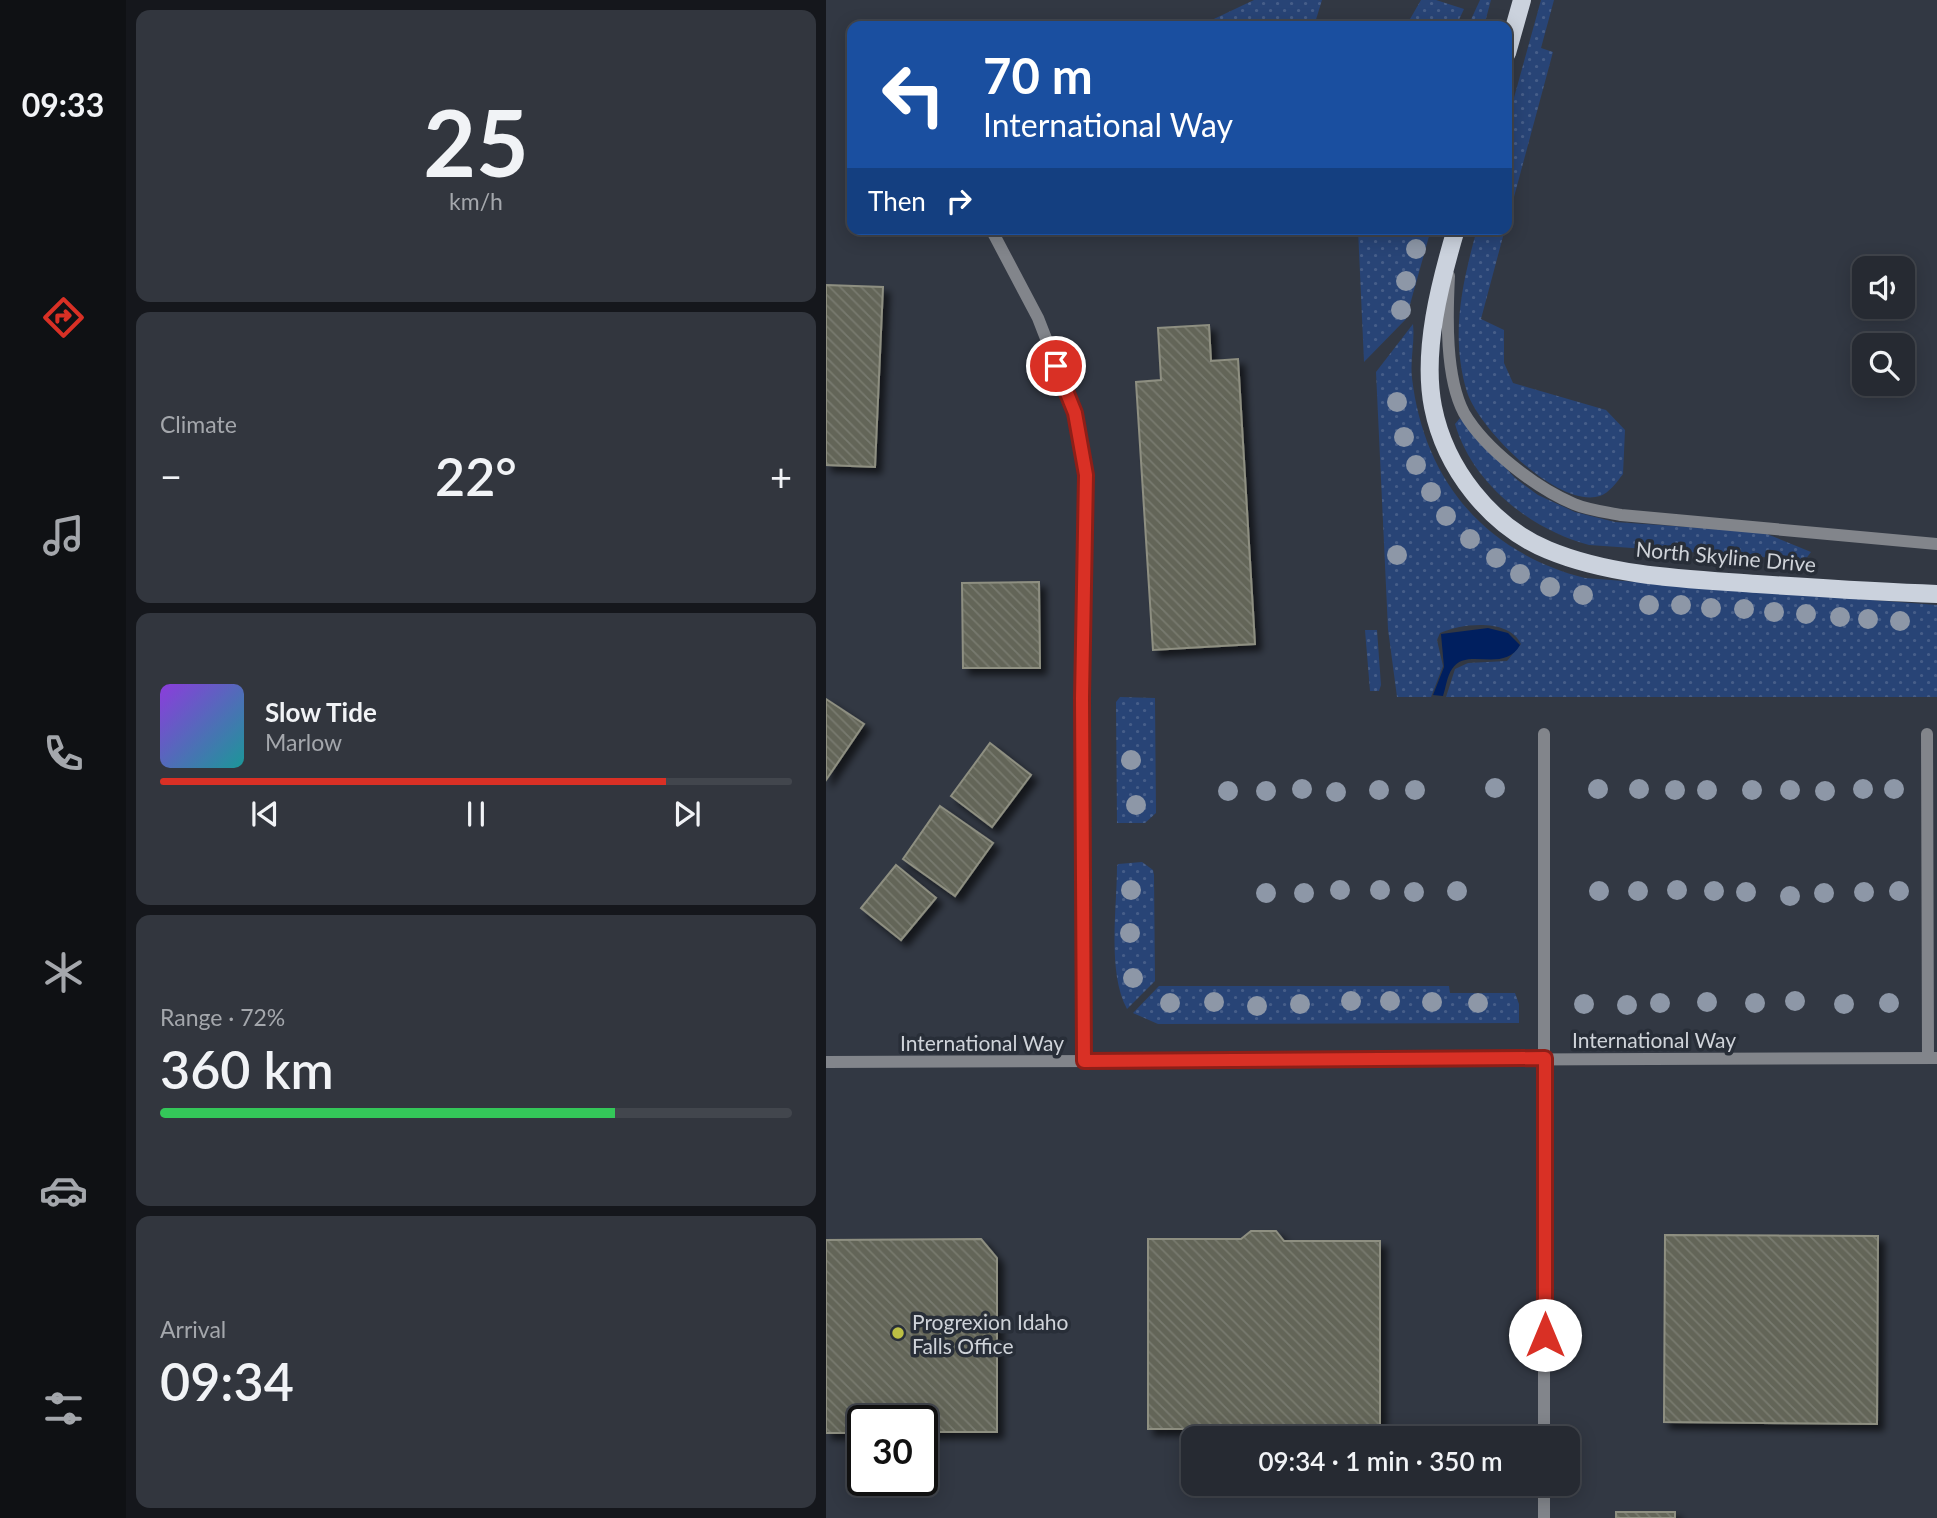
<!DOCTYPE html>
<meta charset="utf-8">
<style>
body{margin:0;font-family:Lato,sans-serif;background:#32363e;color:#f1f3f6;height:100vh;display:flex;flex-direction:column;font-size:26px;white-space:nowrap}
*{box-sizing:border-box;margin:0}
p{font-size:23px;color:#a4a7ac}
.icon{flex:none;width:38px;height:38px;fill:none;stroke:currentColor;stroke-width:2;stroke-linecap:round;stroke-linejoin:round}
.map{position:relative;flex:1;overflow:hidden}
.panel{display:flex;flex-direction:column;gap:10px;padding:10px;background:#15171c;width:700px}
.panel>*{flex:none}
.hud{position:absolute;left:21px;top:21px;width:665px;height:214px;border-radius:14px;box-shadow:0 4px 18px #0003,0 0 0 2px #42464d;background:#1a4fa0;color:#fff;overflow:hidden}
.tools{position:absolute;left:1026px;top:256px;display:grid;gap:14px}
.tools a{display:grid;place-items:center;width:63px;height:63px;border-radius:14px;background:#262a32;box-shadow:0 4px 18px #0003,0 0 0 2px #42464d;font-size:35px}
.speed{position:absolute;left:21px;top:1405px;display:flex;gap:14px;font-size:35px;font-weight:700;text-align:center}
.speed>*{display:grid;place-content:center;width:91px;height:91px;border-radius:50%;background:#262a32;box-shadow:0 4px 18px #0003,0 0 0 2px #42464d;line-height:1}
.speed .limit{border:4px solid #111;border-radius:10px;background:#fff;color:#111}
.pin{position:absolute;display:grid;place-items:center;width:60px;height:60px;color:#fff;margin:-30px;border:4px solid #fff;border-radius:50%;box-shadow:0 2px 7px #0007}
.me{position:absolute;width:77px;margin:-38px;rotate:0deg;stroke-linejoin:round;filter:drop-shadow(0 0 5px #0008)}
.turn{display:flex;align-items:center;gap:24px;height:147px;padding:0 21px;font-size:32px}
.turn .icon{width:91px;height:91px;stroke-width:2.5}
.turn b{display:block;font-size:49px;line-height:60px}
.then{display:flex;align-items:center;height:66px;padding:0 21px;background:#0003;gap:14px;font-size:26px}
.big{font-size:52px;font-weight:600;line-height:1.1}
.panel .tile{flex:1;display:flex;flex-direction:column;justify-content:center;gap:10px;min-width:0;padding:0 24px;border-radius:14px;background:#32363e}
.panel .dial{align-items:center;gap:0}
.dial b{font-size:91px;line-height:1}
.song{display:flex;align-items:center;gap:21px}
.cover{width:84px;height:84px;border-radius:10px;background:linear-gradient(135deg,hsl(270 70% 55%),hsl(180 70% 35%))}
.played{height:7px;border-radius:4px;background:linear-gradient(90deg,#d93025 80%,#42464d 80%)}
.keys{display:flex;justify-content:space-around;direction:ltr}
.heat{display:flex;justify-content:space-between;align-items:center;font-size:38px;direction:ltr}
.charge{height:10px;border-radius:5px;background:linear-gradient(90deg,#34c759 72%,#42464d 0)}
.trip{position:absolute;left:355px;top:1426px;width:399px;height:70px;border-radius:14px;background:#262a32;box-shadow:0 4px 18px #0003,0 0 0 2px #42464d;font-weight:600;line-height:70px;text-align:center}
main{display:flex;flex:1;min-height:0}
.dock{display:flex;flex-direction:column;width:126px;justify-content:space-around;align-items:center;background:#0f1114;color:#a4a7ac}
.dock .icon{width:49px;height:49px}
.dock .active{color:#d93025}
.dock b{font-size:32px;color:#f1f3f6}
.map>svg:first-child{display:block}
</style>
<main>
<nav class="dock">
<b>09:33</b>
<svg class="icon active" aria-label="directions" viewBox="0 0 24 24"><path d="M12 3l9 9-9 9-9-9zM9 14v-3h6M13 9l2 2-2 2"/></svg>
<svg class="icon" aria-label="music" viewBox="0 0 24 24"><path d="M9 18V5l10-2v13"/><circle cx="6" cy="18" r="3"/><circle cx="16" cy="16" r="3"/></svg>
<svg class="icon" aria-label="phone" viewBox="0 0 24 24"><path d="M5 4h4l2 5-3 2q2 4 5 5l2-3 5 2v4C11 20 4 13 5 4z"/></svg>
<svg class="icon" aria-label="climate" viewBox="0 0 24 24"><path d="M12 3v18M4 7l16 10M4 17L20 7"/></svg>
<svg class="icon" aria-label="car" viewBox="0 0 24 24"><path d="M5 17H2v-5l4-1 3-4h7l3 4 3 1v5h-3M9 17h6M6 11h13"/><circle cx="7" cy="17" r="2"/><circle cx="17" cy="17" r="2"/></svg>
<svg class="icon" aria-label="filters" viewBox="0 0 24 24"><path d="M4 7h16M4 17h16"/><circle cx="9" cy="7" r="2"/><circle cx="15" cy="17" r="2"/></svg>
</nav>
<section class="panel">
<div class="tile dial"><b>25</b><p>km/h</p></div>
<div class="tile"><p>Climate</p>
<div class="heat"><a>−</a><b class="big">22°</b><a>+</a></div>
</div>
<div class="tile">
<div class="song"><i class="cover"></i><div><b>Slow Tide</b><p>Marlow</p></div></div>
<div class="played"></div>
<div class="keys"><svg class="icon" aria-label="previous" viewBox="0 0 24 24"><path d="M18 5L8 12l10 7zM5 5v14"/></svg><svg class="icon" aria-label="pause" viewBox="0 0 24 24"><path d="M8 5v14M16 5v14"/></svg><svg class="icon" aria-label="next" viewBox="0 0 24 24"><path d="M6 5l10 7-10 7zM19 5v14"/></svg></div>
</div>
<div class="tile"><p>Range · 72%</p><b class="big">360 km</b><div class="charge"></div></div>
<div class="tile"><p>Arrival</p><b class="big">09:34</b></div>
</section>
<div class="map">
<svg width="1111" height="1518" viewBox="0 0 1111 1518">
<defs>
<pattern id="grass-dots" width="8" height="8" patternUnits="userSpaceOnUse" patternTransform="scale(1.75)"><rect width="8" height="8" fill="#284476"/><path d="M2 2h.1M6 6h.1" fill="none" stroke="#465e89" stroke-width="1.8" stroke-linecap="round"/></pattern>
<pattern id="building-back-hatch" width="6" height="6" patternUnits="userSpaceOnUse" patternTransform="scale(1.75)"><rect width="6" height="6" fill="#636558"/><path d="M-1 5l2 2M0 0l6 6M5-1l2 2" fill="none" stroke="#787a6f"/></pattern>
<filter id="shadow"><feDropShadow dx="6" dy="6" stdDeviation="3.5" flood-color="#0009"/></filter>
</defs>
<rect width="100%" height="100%" fill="#323843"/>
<path fill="url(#grass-dots)" d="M428 0H496L488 26H373Z
M595 0H610L638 9 630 26H580Z
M654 0H665L658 26H642Z
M715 0H728L715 48 727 52 681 223V123Z
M532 229H605L580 319 538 362Z
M651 229H679L655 319 678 330V363L687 383 780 410 799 430 797 474C791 482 783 493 774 496 732 509 653 429 641 392 624 336 636 284 651 229Z
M587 324C589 342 584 359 586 378 598 480 658 552 759 578L1111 605V697H620L629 669 642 663 681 661 695 644C683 618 636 623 614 633L611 640 617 666 605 697H571L562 629 550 372Z
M634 418 689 478 712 495 749 512 789 522 936 532 985 552 979 560 763 545C705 530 646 483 629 424Z
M539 630H551L555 685 553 691H544Z
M294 697 329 698 330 813 319 823H291L290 702Z
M316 862 327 870 328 875 329 981 301 1009C281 972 291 909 291 866L292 864Z
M333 986H623L624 993H689L693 1004V1023L332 1024 307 1013Z"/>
<path fill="#001f5f" d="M662 628 682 633 694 645C678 674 640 646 626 669 621 676 620 687 617 696L607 695 618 667 615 634Z"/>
<path fill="url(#building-back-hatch)" stroke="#8e8f81" stroke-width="2" filter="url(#shadow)" d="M0 285 57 287 49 467 0 465Z
M383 325 385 361 412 359 429 644 327 650 310 382 335 380 332 328Z
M213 582 214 668H137L136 583Z
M0 699 38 724 0 780Z
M164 743 205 775 166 827 125 796Z
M114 806 167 843 129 896 77 859Z
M70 865 110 898 75 940 35 908Z
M425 1231H450L458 1241H554V1429H322V1239H415Z
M839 1235 1052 1236 1051 1424 838 1422Z
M155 1239 171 1258V1432H96V1421H37V1433H0V1240Z
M790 1512H849V1518H790Z"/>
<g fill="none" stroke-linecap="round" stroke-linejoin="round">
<path stroke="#82858b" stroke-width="12" d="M165 229 212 318 249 413 260 475 256 698 258 1061
M623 276C621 315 619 377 638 413 659 449 710 488 748 504 762 510 780 512 795 515L1111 544
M718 734V1438
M1101 734 1102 1058
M0 1062 1111 1058
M718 1518V1484"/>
<path stroke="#cbd2dd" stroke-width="18" d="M681 53 696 0
M630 229C614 283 596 351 607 407 619 468 664 526 722 550 787 577 863 579 931 584 991 588 1051 592 1111 594"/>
</g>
<g fill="#8d97a7">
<circle cx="590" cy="249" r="10"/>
<circle cx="580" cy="281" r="10"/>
<circle cx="575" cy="310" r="10"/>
<circle cx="571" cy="402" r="10"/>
<circle cx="578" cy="437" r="10"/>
<circle cx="590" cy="465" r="10"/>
<circle cx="605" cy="492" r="10"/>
<circle cx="620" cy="516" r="10"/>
<circle cx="644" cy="539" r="10"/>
<circle cx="571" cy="555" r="10"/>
<circle cx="670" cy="558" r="10"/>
<circle cx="694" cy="574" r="10"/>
<circle cx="724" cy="587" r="10"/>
<circle cx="757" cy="595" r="10"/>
<circle cx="823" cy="605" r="10"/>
<circle cx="855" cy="605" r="10"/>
<circle cx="885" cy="608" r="10"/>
<circle cx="918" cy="609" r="10"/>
<circle cx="948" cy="612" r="10"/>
<circle cx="980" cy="614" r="10"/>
<circle cx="1014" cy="617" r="10"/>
<circle cx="1042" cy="619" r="10"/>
<circle cx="1074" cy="621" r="10"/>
<circle cx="305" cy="760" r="10"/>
<circle cx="669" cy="788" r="10"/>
<circle cx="476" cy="789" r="10"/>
<circle cx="772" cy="789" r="10"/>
<circle cx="813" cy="789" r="10"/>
<circle cx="1037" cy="789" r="10"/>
<circle cx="1068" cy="789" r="10"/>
<circle cx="553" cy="790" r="10"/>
<circle cx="589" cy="790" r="10"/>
<circle cx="849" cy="790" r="10"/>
<circle cx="881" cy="790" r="10"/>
<circle cx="926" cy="790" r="10"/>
<circle cx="964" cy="790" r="10"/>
<circle cx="402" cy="791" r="10"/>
<circle cx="440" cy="791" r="10"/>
<circle cx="999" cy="791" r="10"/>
<circle cx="510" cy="792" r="10"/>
<circle cx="310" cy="805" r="10"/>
<circle cx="305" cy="890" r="10"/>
<circle cx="514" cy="890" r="10"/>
<circle cx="554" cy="890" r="10"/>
<circle cx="851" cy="890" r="10"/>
<circle cx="631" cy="891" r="10"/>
<circle cx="773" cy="891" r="10"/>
<circle cx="812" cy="891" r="10"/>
<circle cx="888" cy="891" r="10"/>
<circle cx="1073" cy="891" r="10"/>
<circle cx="588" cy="892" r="10"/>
<circle cx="920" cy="892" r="10"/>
<circle cx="1038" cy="892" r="10"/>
<circle cx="440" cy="893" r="10"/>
<circle cx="478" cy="893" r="10"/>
<circle cx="998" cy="893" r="10"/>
<circle cx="964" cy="896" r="10"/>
<circle cx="304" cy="933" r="10"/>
<circle cx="307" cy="978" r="10"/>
<circle cx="525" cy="1001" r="10"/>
<circle cx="564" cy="1001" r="10"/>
<circle cx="969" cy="1001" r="10"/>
<circle cx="388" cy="1002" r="10"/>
<circle cx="606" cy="1002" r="10"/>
<circle cx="881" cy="1002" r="10"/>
<circle cx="344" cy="1003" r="10"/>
<circle cx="652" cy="1003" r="10"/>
<circle cx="834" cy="1003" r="10"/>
<circle cx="929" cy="1003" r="10"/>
<circle cx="1063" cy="1003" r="10"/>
<circle cx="474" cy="1004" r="10"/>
<circle cx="758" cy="1004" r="10"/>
<circle cx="1018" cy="1004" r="10"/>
<circle cx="801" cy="1005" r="10"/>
<circle cx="431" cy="1006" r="10"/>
</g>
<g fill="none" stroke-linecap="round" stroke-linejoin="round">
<g stroke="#8d1f18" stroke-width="18">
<path id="route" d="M230 366 249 413 260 475 256 698 258 1061 719 1058V1335"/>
</g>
<use href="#route" stroke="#d93025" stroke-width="12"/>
</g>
<circle fill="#bcbf44" stroke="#282e38" stroke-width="2.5" cx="72" cy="1333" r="7"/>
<g text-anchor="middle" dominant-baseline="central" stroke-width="7" stroke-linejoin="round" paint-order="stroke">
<g font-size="21" fill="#cfd3d9" stroke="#282e38">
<text transform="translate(900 556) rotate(5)">North Skyline Drive</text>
<text x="828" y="1039">International Way</text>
<text x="156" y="1042">International Way</text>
</g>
<g font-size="21" fill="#cfd3d9" stroke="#282e38" text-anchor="start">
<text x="86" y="1321">Progrexion Idaho<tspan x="86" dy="24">Falls Office</tspan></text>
</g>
</g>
</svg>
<div class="tools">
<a><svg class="icon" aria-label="sound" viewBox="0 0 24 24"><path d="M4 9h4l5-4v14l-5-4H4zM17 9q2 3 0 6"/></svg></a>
<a><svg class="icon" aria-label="search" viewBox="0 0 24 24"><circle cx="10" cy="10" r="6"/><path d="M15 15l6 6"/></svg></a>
</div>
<div class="speed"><div class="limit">30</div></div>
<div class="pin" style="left:230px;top:366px;background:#d93025"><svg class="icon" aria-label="arrive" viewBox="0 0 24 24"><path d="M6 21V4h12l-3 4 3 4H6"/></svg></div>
<svg class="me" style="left:719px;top:1335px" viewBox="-20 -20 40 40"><circle r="19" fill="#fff"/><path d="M0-13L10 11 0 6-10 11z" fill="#d93025"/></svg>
<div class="trip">09:34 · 1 min · 350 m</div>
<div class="hud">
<div class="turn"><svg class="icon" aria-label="left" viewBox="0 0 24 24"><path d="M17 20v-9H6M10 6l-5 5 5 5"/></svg><div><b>70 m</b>International Way</div></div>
<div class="then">Then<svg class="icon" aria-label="right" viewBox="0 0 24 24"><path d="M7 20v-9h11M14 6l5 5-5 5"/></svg></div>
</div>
</div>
</main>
